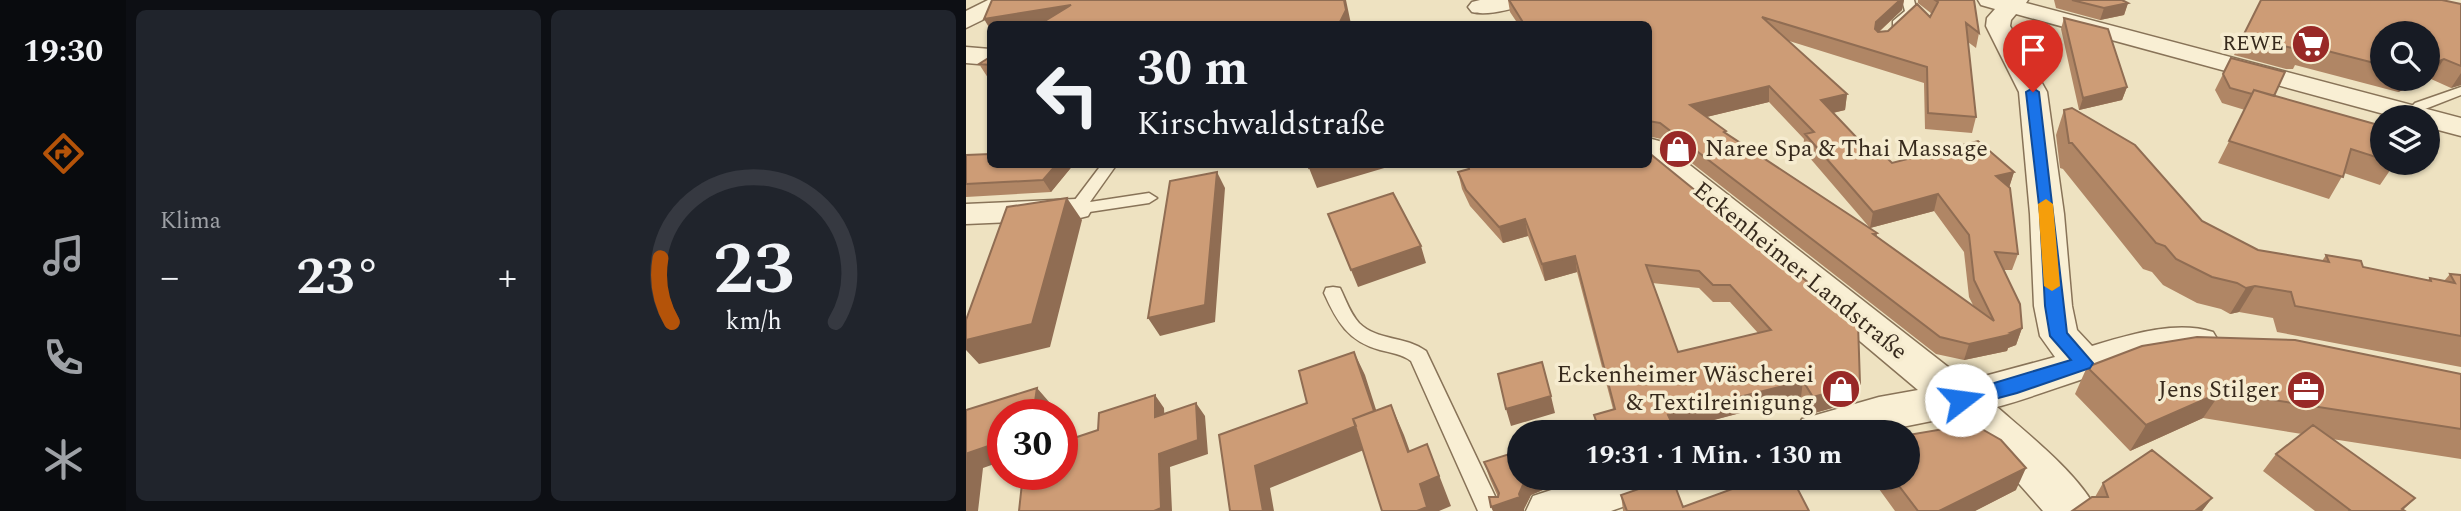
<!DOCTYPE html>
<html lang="de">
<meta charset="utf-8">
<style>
body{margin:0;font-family:Spectral,serif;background:#20242c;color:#f1f3f6;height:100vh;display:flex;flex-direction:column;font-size:26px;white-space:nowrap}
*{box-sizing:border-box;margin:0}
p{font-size:23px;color:#9ea1a6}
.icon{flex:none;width:38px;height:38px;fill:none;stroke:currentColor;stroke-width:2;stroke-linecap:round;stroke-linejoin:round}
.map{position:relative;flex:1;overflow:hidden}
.drawer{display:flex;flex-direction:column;gap:10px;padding:10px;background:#0d0f14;width:840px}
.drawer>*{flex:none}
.guide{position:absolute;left:21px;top:21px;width:665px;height:147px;border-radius:10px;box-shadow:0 2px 5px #0004;background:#171b24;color:#f1f3f6;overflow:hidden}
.fabs{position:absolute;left:1404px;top:21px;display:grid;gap:14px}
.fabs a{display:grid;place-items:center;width:70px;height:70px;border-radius:50%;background:#171b24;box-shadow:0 2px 5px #0004;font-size:35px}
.speed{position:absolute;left:21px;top:399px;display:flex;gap:14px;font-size:35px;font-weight:700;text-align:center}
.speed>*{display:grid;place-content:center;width:91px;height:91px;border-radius:50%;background:#171b24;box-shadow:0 2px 5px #0004;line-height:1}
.speed .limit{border:10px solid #d22;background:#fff;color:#111}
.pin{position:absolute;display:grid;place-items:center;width:60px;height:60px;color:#fff;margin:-72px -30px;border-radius:50% 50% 50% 0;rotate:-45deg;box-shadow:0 0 7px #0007}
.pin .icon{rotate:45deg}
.me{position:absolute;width:77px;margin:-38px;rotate:75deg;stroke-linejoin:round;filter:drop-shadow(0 0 5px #0008)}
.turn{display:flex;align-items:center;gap:24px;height:147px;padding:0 35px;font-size:32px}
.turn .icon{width:91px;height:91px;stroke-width:2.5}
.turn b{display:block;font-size:49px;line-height:60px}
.big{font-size:52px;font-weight:700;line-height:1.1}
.drawer .tile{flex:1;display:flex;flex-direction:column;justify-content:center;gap:10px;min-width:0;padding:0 24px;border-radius:10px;background:#20242c}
.drawer .dial{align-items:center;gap:0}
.dial svg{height:182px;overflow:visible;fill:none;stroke:#363941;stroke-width:7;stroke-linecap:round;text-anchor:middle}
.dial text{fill:#f1f3f6;stroke:none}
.heat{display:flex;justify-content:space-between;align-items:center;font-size:38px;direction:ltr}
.drawer .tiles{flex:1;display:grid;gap:10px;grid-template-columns:repeat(2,1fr)}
.trip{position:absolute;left:541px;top:420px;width:413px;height:70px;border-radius:35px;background:#171b24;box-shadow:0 2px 5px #0004;font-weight:700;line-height:70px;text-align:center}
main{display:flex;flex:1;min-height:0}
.dock{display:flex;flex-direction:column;width:126px;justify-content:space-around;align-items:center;background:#090b0e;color:#9ea1a6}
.dock .icon{width:49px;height:49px}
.dock .current{color:#b45309}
.dock b{font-size:32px;color:#f1f3f6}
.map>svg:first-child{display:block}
</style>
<main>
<nav class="dock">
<b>19:30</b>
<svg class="icon current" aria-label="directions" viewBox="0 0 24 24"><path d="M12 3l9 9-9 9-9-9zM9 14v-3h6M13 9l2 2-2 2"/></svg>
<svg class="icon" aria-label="music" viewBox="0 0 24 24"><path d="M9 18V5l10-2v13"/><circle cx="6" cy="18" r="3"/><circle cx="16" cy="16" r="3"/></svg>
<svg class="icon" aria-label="phone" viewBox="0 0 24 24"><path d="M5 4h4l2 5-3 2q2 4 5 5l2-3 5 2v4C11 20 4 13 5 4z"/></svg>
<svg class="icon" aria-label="climate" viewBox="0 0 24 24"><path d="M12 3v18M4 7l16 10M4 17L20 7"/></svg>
</nav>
<section class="drawer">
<div class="tiles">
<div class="tile"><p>Klima</p>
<div class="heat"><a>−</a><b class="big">23°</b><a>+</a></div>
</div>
<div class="tile dial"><svg viewBox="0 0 100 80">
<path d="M14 69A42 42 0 1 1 86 69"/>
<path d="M14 69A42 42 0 0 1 9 41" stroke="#b45309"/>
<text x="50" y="56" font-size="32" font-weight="700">23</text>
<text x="50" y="72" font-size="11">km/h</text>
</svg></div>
</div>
</section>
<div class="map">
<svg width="1495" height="511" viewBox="0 0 1495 511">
<rect width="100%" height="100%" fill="#eee2c1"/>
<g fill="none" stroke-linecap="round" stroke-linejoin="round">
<g stroke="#887358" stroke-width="3">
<path id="lane" d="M936 0H948L951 12 935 27H927V21L939 11Z
M1495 87V95L1459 109 1451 117H1442L1439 114 1449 103Z
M136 164H151L124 202 183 193 191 198 183 203 110 214 104 213 102 209Z
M367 287 374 288C380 300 384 313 393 323 411 341 440 336 460 351L536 511H512L445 361C436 354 425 353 414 350 382 341 371 322 358 293L360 288Z"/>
</g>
<g stroke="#887358" stroke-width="3">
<path id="street" d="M22 0H50L47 5 0 28V11Z
M514 0H564L561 5C544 9 522 16 506 12L502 7 506 2Z
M1012 0H1062L1060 3 1495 118V136L1461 127V117H1429L1050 14 1045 20 1044 26 1081 92 1098 214 1106 306 1111 330 1126 346C1163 335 1209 320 1247 332L1253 342 1247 352C1219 361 1189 359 1161 366 1117 377 1075 395 1031 407 1062 434 1114 475 1131 511H1077L1039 468 986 417 911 432H829L836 419 913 397 952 390 682 163V138L693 141 1000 381 1089 357 1074 336 1068 306 1064 214 1053 92 1020 26 1021 18 1029 9 1015 5Z
M0 47 24 49V65L0 63Z
M110 199 122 202 126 209 122 216 110 219 0 224V204Z
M622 478H706L699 492 645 511H560L567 496Z"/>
</g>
<use href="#lane" fill="#f9efd4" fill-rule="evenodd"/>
<use href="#street" fill="#f9efd4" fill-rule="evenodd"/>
</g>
<path fill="#b08665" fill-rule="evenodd" d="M542 0H938L936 10 913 32 922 31 964 17 966 14 952 3V0H1008L1013 33 1010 48 1002 42 1010 117 1006 133 959 129 958 83 820 40 881 94 879 110 867 113 909 157 926 163 1048 172 1043 187 1052 254 1046 270H1037L1056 328 1050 345 1042 348 1041 351 998 360 970 354 695 139 682 136V24H552L544 12ZM803 102 838 139 837 150 904 228 760 133 740 117ZM968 211 998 252 1003 297 1008 307 911 237V233L904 228Z
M1088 0H1156L1162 3 1158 15 1134 20 1090 8Z
M1495 4V85L1485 88 1465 79 1432 92 1329 65 1327 69H1320L1268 55 1277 36ZM1416 33 1461 79H1416Z
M1098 18 1161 87 1156 100 1113 110 1095 29Z
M24 57V81L13 64Z
M1257 74 1308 96 1416 126V163H1429L1414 185 1378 173 1363 199 1252 163 1279 110 1256 103 1249 90Z
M1098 110 1236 221 1292 250 1356 261 1360 255 1397 267 1462 280 1464 278 1478 281 1484 274 1495 275V367L1311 332 1307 318 1273 312 1264 314 1255 309 1231 303 1197 285 1186 272 1177 269 1097 169 1094 168 1090 135Z
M0 155 108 164 85 192 0 197Z
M501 164H682L894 384 891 401 845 414 835 397 709 430 710 432H631L628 415 647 409 611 272 579 281 562 236 537 243 504 206 496 189 492 172 502 169ZM686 283 733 288 747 302H764L792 333 712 352Z
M1121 367 1495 374V459L1366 439 1449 498 1437 510 1439 511H1349L1297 471 1310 454 1336 434 1237 418 1164 451 1109 394Z
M518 462 579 489 565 495 558 509V511H527L523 497H532L524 479Z
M777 478 843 511H657V510L655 495 717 507 777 485Z
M905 478H942L1050 490 1009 511H929Z
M1137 483 1246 498 1236 511H1106L1129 497Z"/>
<path fill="#906d53" d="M378 0H380L385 24H373Z
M934 0H938L936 10 908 36 910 22Z
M1162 3 1158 15 1134 20 1138 8Z
M105 5 100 24H24V29L18 19Z
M1478 59 1465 79 1432 92 1441 79H1461V66Z
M1495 73V85L1485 88Z
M803 86V102L724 121V105Z
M1161 87 1156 100 1113 110 1117 98Z
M881 94 879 110 853 116 855 100Z
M91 164H108L85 192 77 180Z
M355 164H425V166L351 188 343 168Z
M251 172 259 188 249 322 194 336 182 318Z
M1048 172 1043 188 1030 176Z
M972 194 968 211 904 228 907 212Z
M101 198 116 220 84 347 13 364 0 350V340Z
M559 219 562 236 537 243 533 227Z
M455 246 460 263 392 287 385 270Z
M609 256 611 272 579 281 576 264Z
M1289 286 1273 312 1264 314 1280 288Z
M1056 328 1050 345 1042 348 1041 351 998 360 1003 344 1044 333Z
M388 352 399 375 420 441 304 488 308 511H297L289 466Z
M837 381 835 397 703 432 702 415Z
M894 384 891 401 845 414 847 397Z
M71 388 84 403 83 415H67Z
M1255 392 1237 418 1164 451 1180 425Z
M189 395 198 408 199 430 189 417Z
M585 396 589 413 545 426 540 409Z
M230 403 239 416 242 454 204 467 206 511H188L193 454Z
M425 405 438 435 455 482 442 452Z
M37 441V461L17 468 12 511H0V464L2 453Z
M461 444 485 506 473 511H451L454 484Z
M1060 468 1050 490 1009 511H973Z
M560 478H576L579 489 565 495 558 509V511H527L525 507 553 494Z
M1246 498 1236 511H1229Z"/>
<path fill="#cd9c76" stroke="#906d53" stroke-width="2" fill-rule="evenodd" d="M26 0H378L380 10 373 24H74L105 5 18 19Z
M543 0H934L910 22 909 29 912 32 922 31 951 4 964 17 972 2 969 0H1008L1013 33 1000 23 1010 117 962 113 961 67 796 17 881 94 855 100 909 157 918 155 926 163 1012 141 1048 172 1030 176 1044 188 1052 254 1029 252 1054 304 1056 328 1044 333 1047 334 1003 344 974 337 694 123 682 121V24H558ZM803 86 848 132 839 134 907 212 972 194 1003 235 1008 280 1028 321 907 234 911 233 758 132 760 131 724 105Z
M1106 0H1156L1162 3 1138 8Z
M1295 0H1476L1495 4V66L1478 59 1461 66V33H1416V65L1338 45 1337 50 1330 49 1277 36Z
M1098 18 1142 29 1161 87 1117 98Z
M24 57V65L13 64Z
M1265 58 1319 72 1308 96 1288 90 1286 94 1264 88 1257 74Z
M1288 90 1416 126V159L1385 149 1377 177 1263 141Z
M1106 108 1169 145 1236 221 1292 250 1363 262 1360 255 1395 261 1397 267 1465 281 1464 278 1489 283 1484 274 1495 275V336L1329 306 1325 292 1289 286 1280 288 1271 283 1246 277 1210 259 1199 246 1190 243 1106 143H1103L1098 110Z
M682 152 892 323 894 384 847 397 837 381 702 415 710 432H634L628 415 649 409 609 256 576 264 559 219 533 227 500 190 492 172 503 169 502 164H682ZM680 265 733 271 747 285H764L805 330 712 352Z
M24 154V164H91L77 180 0 184V155Z
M341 164H355L343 168Z
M251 172 239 305 182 318 204 181Z
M427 193 455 246 385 270 362 214Z
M101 198 66 324 0 340V320L41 207Z
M1231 337 1329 340 1495 374V429L1255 392 1180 425 1121 367 1176 346Z
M388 352 408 411 387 419 390 426 289 466 297 511H264L253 435 341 403 333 371Z
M576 362 585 396 540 409 532 374Z
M71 388 67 415H37V441L2 453 0 464V410Z
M189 395V417L230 403 232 440 193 454 195 508 188 511H53L57 474H96V442L132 430 133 413Z
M425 405 442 452 461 444 473 476 454 484 461 507 451 511H416L387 419Z
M1007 424 1035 440 1060 468 973 511H952L927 478H942V435Z
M1347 425 1449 498 1436 509 1439 511H1383L1384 510 1310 454Z
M1186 450 1246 498 1229 511H1106L1126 497H1142L1137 483Z
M553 451V478H562H560L553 494 554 497 525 507 523 497H532L533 493 518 462Z
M700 478H706L717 507 780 484 777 478H826L843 511H661L655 495 699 480Z"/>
<path fill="#1a73e8" stroke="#114b97" stroke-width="2" d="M1067 88 1073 92 1101 333 1127 363 1124 368 1051 393 995 408 988 406 985 400 988 395 1105 360 1084 336 1079 306 1074 214 1060 92Z"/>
<path fill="#f59e0b" d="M1080 199 1087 204 1094 286 1086 291 1078 286 1072 204Z"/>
<defs>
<g id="supermarket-disc" transform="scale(2.0125)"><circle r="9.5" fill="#982927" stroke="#f6ecd0"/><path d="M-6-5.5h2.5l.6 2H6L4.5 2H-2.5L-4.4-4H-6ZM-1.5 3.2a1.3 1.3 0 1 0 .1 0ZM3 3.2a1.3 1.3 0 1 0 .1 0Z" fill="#fff"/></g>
<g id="shop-disc" transform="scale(2.0125)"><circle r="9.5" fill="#982927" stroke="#f6ecd0"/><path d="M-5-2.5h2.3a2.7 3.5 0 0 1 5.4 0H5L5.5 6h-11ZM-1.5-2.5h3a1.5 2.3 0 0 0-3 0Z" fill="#fff"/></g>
<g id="office-disc" transform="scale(2.0125)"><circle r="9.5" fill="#982927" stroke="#f6ecd0"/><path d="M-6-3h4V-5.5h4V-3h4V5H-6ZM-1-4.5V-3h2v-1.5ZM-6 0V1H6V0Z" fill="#fff"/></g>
</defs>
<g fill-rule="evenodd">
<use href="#supermarket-disc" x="1345" y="44"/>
<use href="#shop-disc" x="712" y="149"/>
<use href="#shop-disc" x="875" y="389"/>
<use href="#office-disc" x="1340" y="390"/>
</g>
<g text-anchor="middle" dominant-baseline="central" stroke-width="7" stroke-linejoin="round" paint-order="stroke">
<g font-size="21" fill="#372a1d" stroke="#f6ecd0" text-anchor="end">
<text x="1318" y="44">REWE</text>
</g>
<g font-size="24" fill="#372a1d" stroke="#f6ecd0" text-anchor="end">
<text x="739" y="149" text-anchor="start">Naree Spa &amp; Thai Massage</text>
<text x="848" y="375">Eckenheimer Wäscherei<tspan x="848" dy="28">&amp; Textilreinigung</tspan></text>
<text x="1313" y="390">Jens Stilger</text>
</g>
<g font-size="24" fill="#372a1d" stroke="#f6ecd0">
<text transform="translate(834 271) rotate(39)">Eckenheimer Landstraße</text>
</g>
</g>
</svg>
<div class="fabs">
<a><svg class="icon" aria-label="search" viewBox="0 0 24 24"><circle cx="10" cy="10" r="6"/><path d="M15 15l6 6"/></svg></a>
<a><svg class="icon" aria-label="layers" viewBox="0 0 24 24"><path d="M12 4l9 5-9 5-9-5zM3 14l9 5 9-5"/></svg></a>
</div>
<div class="speed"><div class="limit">30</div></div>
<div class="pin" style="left:1067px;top:92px;background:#d93025"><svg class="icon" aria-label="arrive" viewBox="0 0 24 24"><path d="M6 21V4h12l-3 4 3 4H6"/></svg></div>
<svg class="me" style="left:995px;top:400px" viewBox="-20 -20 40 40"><circle r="19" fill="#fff"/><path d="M0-13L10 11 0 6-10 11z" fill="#1a73e8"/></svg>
<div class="trip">19:31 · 1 Min. · 130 m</div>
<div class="guide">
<div class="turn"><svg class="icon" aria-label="left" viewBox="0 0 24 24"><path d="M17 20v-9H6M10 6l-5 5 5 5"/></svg><div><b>30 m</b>Kirschwaldstraße</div></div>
</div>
</div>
</main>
